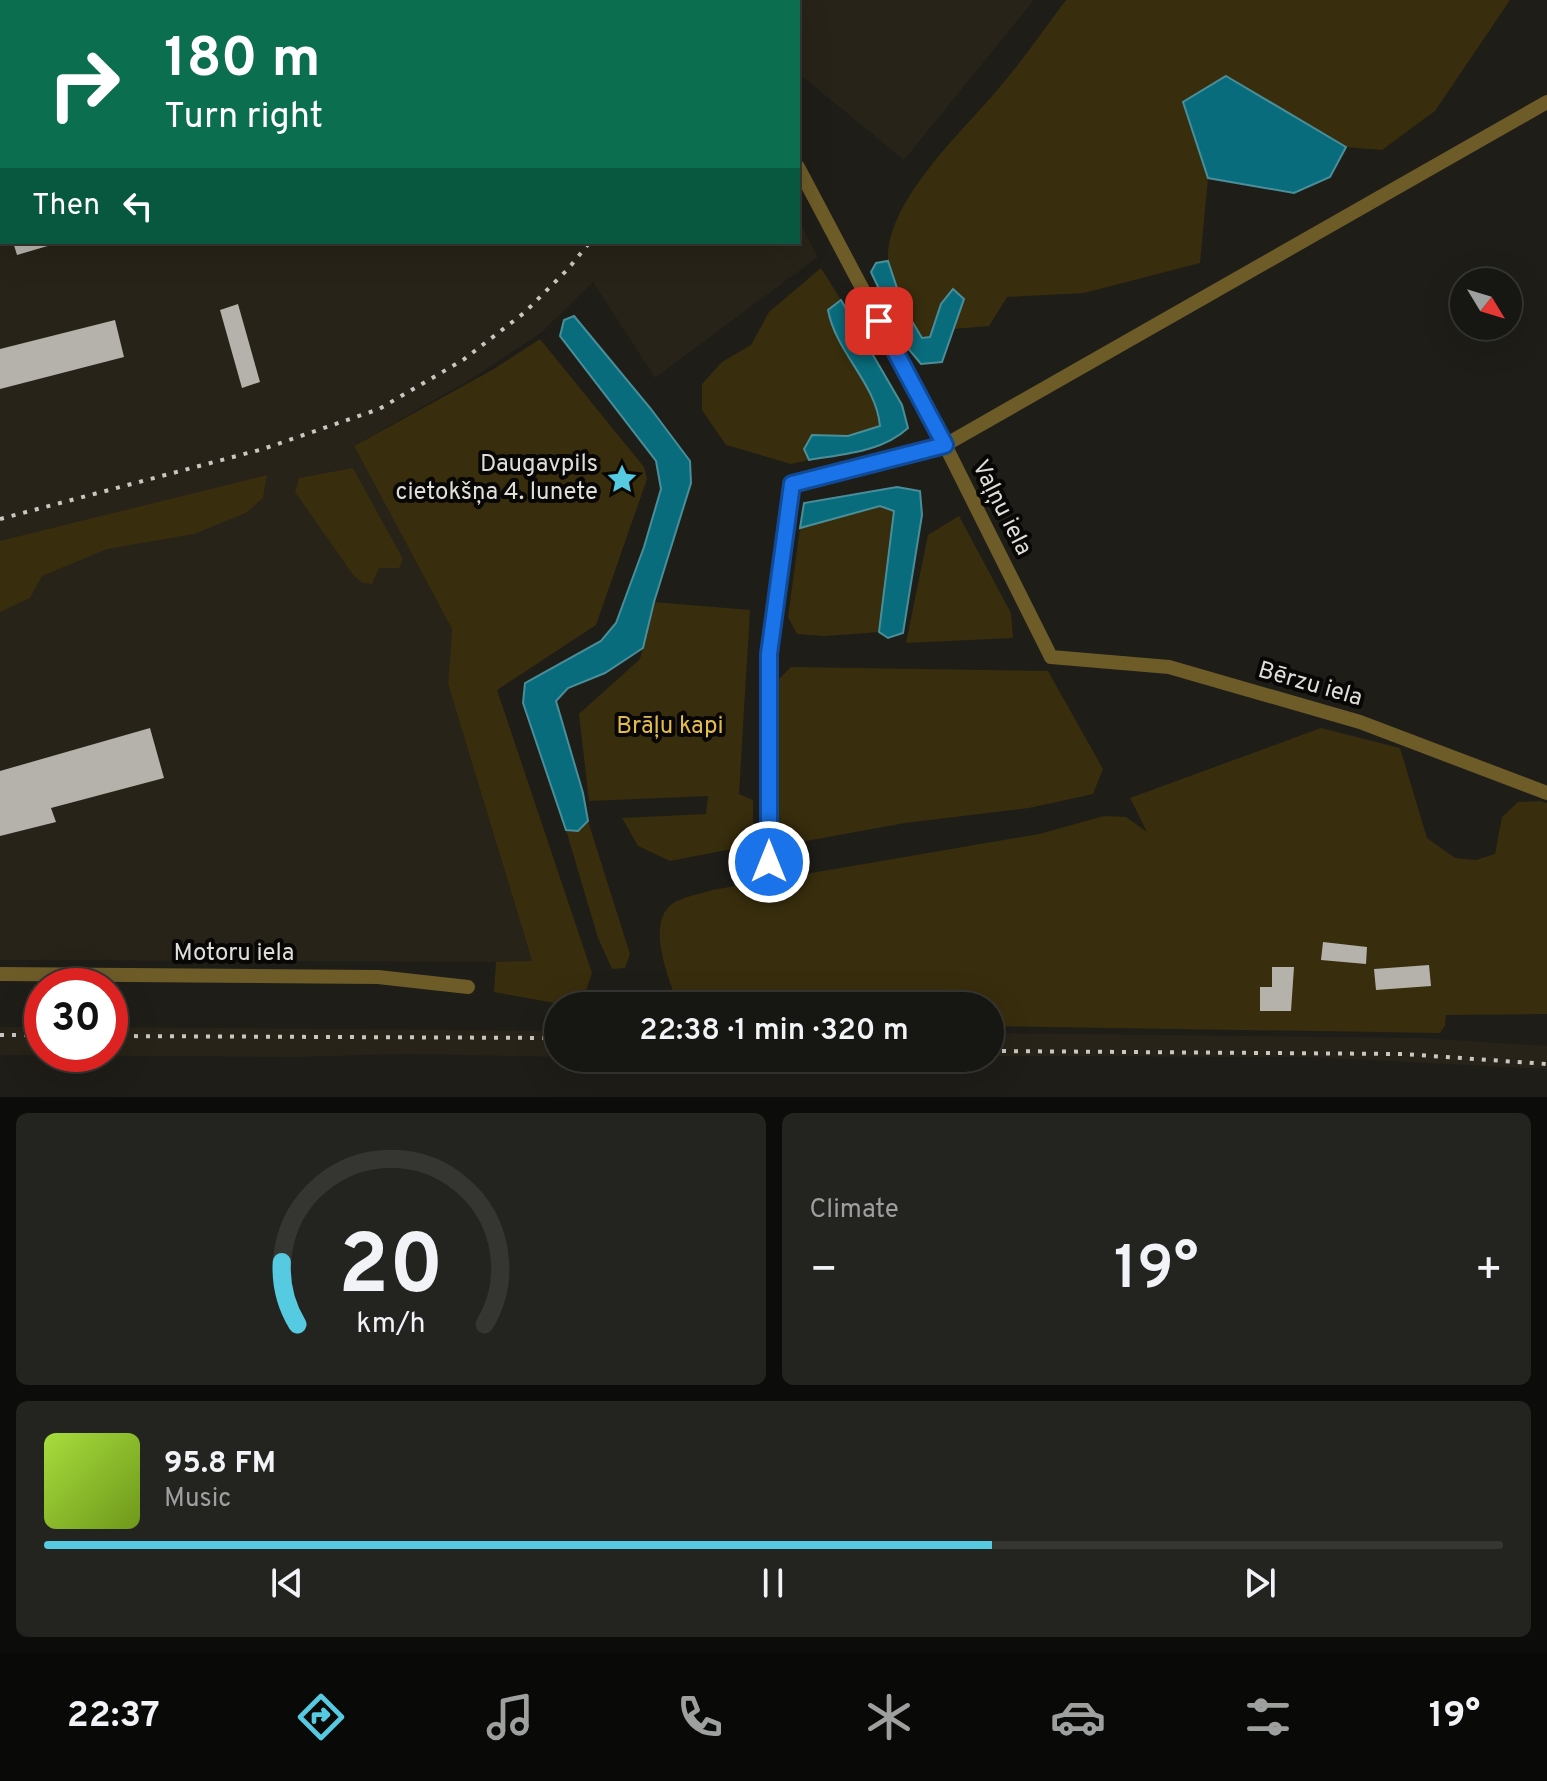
<!DOCTYPE html>
<meta charset="utf-8">
<style>
body{margin:0;font-family:Overpass,sans-serif;background:#232320;color:#f1f3f6;height:100vh;display:flex;flex-direction:column;font-size:30px;white-space:nowrap}
*{box-sizing:border-box;margin:0}
p{font-size:26px;color:#9e9f9f}
.icon{flex:none;width:44px;height:44px;fill:none;stroke:currentColor;stroke-width:2;stroke-linecap:round;stroke-linejoin:round}
.map{position:relative;height:1097px;overflow:hidden}
.sheet{display:flex;flex-direction:column;gap:16px;padding:16px;background:#0c0c0a;flex:1}
.sheet>*{flex:none}
.banner{position:absolute;left:0px;top:0px;width:800px;height:244px;box-shadow:0 8px 32px #0002,0 0 0 2px #353532;background:#0b6e4f;color:#fff;overflow:hidden}
.needle{width:52px;rotate:128deg}
.controls{position:absolute;left:1450px;top:268px;display:grid;gap:16px}
.controls a{display:grid;place-items:center;width:72px;height:72px;border-radius:50%;background:#161612;box-shadow:0 8px 32px #0002,0 0 0 2px #353532;font-size:40px}
.speed{position:absolute;left:24px;top:968px;display:flex;gap:16px;font-size:40px;font-weight:700;text-align:center}
.speed>*{display:grid;place-content:center;width:104px;height:104px;border-radius:50%;background:#161612;box-shadow:0 8px 32px #0002,0 0 0 2px #353532;line-height:1}
.speed .limit{border:12px solid #d22;background:#fff;color:#111}
.pin{position:absolute;display:grid;place-items:center;width:68px;height:68px;color:#fff;margin:-34px;border-radius:16px;box-shadow:0 4px 12px #0006}
.me{position:absolute;width:88px;margin:-44px;rotate:0deg;stroke-linejoin:round;filter:drop-shadow(0 0 6px #0008)}
.turn{display:flex;align-items:center;gap:28px;height:168px;padding:0 32px;font-size:36px}
.turn .icon{width:104px;height:104px;stroke-width:2.5}
.turn b{display:block;font-size:56px;line-height:68px}
.then{display:flex;align-items:center;height:76px;padding:0 32px;background:#0003;gap:16px;font-size:30px}
.big{font-size:60px;font-weight:600;line-height:1.1}
.sheet .widget{flex:1;display:flex;flex-direction:column;justify-content:center;gap:12px;min-width:0;padding:0 28px;border-radius:12px;background:#232320}
.sheet .dial{align-items:center;gap:0}
.dial svg{height:208px;overflow:visible;fill:none;stroke:#353532;stroke-width:7;stroke-linecap:round;text-anchor:middle}
.dial text{fill:#f1f3f6;stroke:none}
.song{display:flex;align-items:center;gap:24px}
.cover{width:96px;height:96px;border-radius:12px;background:linear-gradient(135deg,hsl(80 70% 55%),hsl(80 70% 35%))}
.played{height:8px;border-radius:4px;background:linear-gradient(90deg,#55cae0 65%,#353532 65%)}
.keys{display:flex;justify-content:space-around;direction:ltr}
.heat{display:flex;justify-content:space-between;align-items:center;font-size:44px;direction:ltr}
.sheet .tiles{flex:1;display:grid;gap:16px;grid-template-columns:1fr 1fr}
.widget:last-child{grid-column:span 2}
.trip{position:absolute;left:544px;top:992px;width:460px;height:80px;border-radius:40px;background:#161612;box-shadow:0 8px 32px #0002,0 0 0 2px #353532;font-weight:600;line-height:80px;text-align:center}
.dock{display:flex;height:128px;justify-content:space-around;align-items:center;background:#090907;color:#9e9f9f}
.dock .icon{width:56px;height:56px}
.dock .selected{color:#55cae0}
.dock b{font-size:36px;color:#f1f3f6}
.map>svg:first-child{display:block}
</style>
<div class="map">
<svg width="1547" height="1097" viewBox="0 0 1547 1097">
<rect width="100%" height="100%" fill="#1e1d18"/>
<path fill="#272318" d="M0 0 400 2H2V242H422L433 245 435 242H798V219L818 257 655 378 593 282 542 332 468 381 354 446 452 629 448 684 532 962 0 960Z
M469 0H682L683 2H467Z
M792 0H1034L904 160 798 73V2H791Z
M0 1027H42V1054H110V1027L558 1031V1057L405 1054 298 1057 0 1055Z
M990 1033 1422 1038 1547 1046V1069L1310 1057 990 1056Z"/>
<path fill="#382d0d" d="M1066 0H1510L1435 111 1382 150 1346 147 1226 76 1183 102 1208 178 1200 263 1084 293 1007 297 989 326 953 329 964 299 941 304 930 337 922 338C908 316 888 287 888 260 886 201 963 131 999 88 1023 60 1044 29 1066 0Z
M821 268 841 300 828 310C836 353 876 383 880 426L848 436 812 435 804 449 809 460 791 464 726 445 702 410V384L722 362 751 345 769 312Z
M540 339 644 467 647 479 596 625 497 690 592 973 583 999 560 1004 494 992 496 962 532 961 448 684 452 629 354 446 494 369Z
M353 468 403 559 399 568H379L372 584 363 583 354 576 295 492 299 478Z
M267 475 263 498 246 513 194 534 107 549 42 576 30 598 0 612V541Z
M880 506 894 511 879 632 825 636 797 634 788 617 800 528Z
M959 516 1011 613 1013 638 906 643 928 535Z
M654 602 750 610 739 794 753 800V845L670 861 638 846 622 818 706 814 708 796 589 801 579 714 640 659Z
M791 667 1048 671 1103 769 1093 794 1029 808 905 823 779 846 778 680Z
M1321 728 1400 748 1427 838 1455 858 1476 860 1495 854 1502 817 1518 802 1540 801 1547 803V1014L1446 1015 1445 1026 1440 1033 990 1026V1006H883V996L739 1006 675 997C667 972 645 920 675 902 686 896 701 894 712 890L1039 834 1104 816 1126 817 1147 832 1130 798Z
M588 821 630 954 625 968 612 969 598 938 566 830 578 831Z"/>
<path fill="#096c7c" stroke="#498e98" stroke-width="2" d="M1226 76 1346 147 1330 177 1294 193 1208 178 1183 102Z
M888 261 903 306 922 338 930 337 941 304 953 289 964 299 942 362 921 364 906 346 871 272 876 263Z
M841 300 902 405 908 428C882 452 844 454 809 460L804 449 812 435 848 436 880 426C876 383 836 353 828 310Z
M574 316 651 409 690 461 691 483 654 602 643 648 605 673 568 688 556 701 583 793 588 821 578 831 566 830 523 703 525 683 601 641 616 623 644 547 661 489 656 461 560 336 564 320Z
M897 487 920 491 922 515 903 633 888 638 879 632 894 511 880 506 800 528 804 503Z"/>
<path fill="#b4b2ab" d="M13 242H51V245L17 255Z
M238 304 260 382 242 388 220 310Z
M115 320 124 357 0 389V349Z
M150 728 164 778 51 808 56 822 0 836V771Z
M1323 942 1367 947 1366 964 1321 960Z
M1429 965 1431 986 1376 990 1374 969Z
M1272 967H1294L1291 1011H1260V987H1272Z"/>
<g fill="none" stroke-linecap="round" stroke-linejoin="round">
<path stroke="#6e5c28" stroke-width="14" d="M710 0 711 2
M798 167 945 445 1051 657 1169 667 1360 722 1547 793
M769 862V654L792 484 945 445 1547 102
M0 974 378 977 468 987"/>
<path stroke="#c8c7c2" stroke-width="4" stroke-dasharray="4 8" stroke-linecap="butt" d="M786 2 788 0
M0 519 263 449 379 409 463 360 524 313 568 269 590 242
M0 1035H42
M110 1036 558 1038
M990 1051 1403 1054 1547 1064"/>
</g>
<g fill="none" stroke-linecap="round" stroke-linejoin="round">
<g stroke="#114b97" stroke-width="20">
<path id="route" d="M769 862V654L792 484 945 445 879 321"/>
</g>
<use href="#route" stroke="#1a73e8" stroke-width="14"/>
</g>
<defs>
<g id="sight-bare" transform="scale(2.4)"><path d="M0-6L1.8-2.2L6-1.7L2.9 1.2L3.7 5.4L0 3.3L-3.7 5.4L-2.9 1.2L-6-1.7L-1.8-2.2Z" fill="#55cae0" stroke="#080705" stroke-width="2.5" paint-order="stroke"/></g>
</defs>
<g fill-rule="evenodd">
<use href="#sight-bare" x="622" y="479"/>
</g>
<g text-anchor="middle" dominant-baseline="central" stroke-width="8" stroke-linejoin="round" paint-order="stroke">
<g font-size="24" fill="#dfdeda" stroke="#080705" text-anchor="end">
<text x="598" y="465">Daugavpils<tspan x="598" dy="28">cietokšņa 4. lunete</tspan></text>
</g>
<g font-size="24" fill="#dfdeda" stroke="#080705">
<text transform="translate(1001 508) rotate(63)">Vaļņu iela</text>
<text transform="translate(1310 685) rotate(16)">Bērzu iela</text>
<text x="234" y="954">Motoru iela</text>
</g>
<g font-size="24" fill="#e2bc4e" stroke="#080705">
<text x="670" y="727">Brāļu kapi</text>
</g>
</g>
</svg>
<div class="controls">
<a><svg class="needle" viewBox="-14 -14 28 28"><path d="M0-13l5 13h-10z" fill="#e53935"/><path d="M0 13l5-13h-10z" fill="#9e9f9f"/></svg></a>
</div>
<div class="speed"><div class="limit">30</div></div>
<div class="pin" style="left:879px;top:321px;background:#d93025"><svg class="icon" aria-label="arrive" viewBox="0 0 24 24"><path d="M6 21V4h12l-3 4 3 4H6"/></svg></div>
<svg class="me" style="left:769px;top:862px" viewBox="-20 -20 40 40"><circle r="17" fill="#1a73e8" stroke="#fff" stroke-width="3"/><path d="M0-11L8 9 0 5-8 9z" fill="#fff"/></svg>
<div class="trip">22:38 · 1 min · 320 m</div>
<div class="banner">
<div class="turn"><svg class="icon" aria-label="right" viewBox="0 0 24 24"><path d="M7 20v-9h11M14 6l5 5-5 5"/></svg><div><b>180 m</b>Turn right</div></div>
<div class="then">Then<svg class="icon" aria-label="left" viewBox="0 0 24 24"><path d="M17 20v-9H6M10 6l-5 5 5 5"/></svg></div>
</div>
</div>
<section class="sheet">
<div class="tiles">
<div class="widget dial"><svg viewBox="0 0 100 80">
<path d="M14 69A42 42 0 1 1 86 69"/>
<path d="M14 69A42 42 0 0 1 8 45" stroke="#55cae0"/>
<text x="50" y="56" font-size="32" font-weight="700">20</text>
<text x="50" y="72" font-size="11">km/h</text>
</svg></div>
<div class="widget"><p>Climate</p>
<div class="heat"><a>−</a><b class="big">19°</b><a>+</a></div>
</div>
<div class="widget">
<div class="song"><i class="cover"></i><div><b>95.8 FM</b><p>Music</p></div></div>
<div class="played"></div>
<div class="keys"><svg class="icon" aria-label="previous" viewBox="0 0 24 24"><path d="M18 5L8 12l10 7zM5 5v14"/></svg><svg class="icon" aria-label="pause" viewBox="0 0 24 24"><path d="M8 5v14M16 5v14"/></svg><svg class="icon" aria-label="next" viewBox="0 0 24 24"><path d="M6 5l10 7-10 7zM19 5v14"/></svg></div>
</div>
</div>
</section>
<nav class="dock">
<b>22:37</b>
<svg class="icon selected" aria-label="directions" viewBox="0 0 24 24"><path d="M12 3l9 9-9 9-9-9zM9 14v-3h6M13 9l2 2-2 2"/></svg>
<svg class="icon" aria-label="music" viewBox="0 0 24 24"><path d="M9 18V5l10-2v13"/><circle cx="6" cy="18" r="3"/><circle cx="16" cy="16" r="3"/></svg>
<svg class="icon" aria-label="phone" viewBox="0 0 24 24"><path d="M5 4h4l2 5-3 2q2 4 5 5l2-3 5 2v4C11 20 4 13 5 4z"/></svg>
<svg class="icon" aria-label="climate" viewBox="0 0 24 24"><path d="M12 3v18M4 7l16 10M4 17L20 7"/></svg>
<svg class="icon" aria-label="car" viewBox="0 0 24 24"><path d="M5 17H2v-5l4-1 3-4h7l3 4 3 1v5h-3M9 17h6M6 11h13"/><circle cx="7" cy="17" r="2"/><circle cx="17" cy="17" r="2"/></svg>
<svg class="icon" aria-label="filters" viewBox="0 0 24 24"><path d="M4 7h16M4 17h16"/><circle cx="9" cy="7" r="2"/><circle cx="15" cy="17" r="2"/></svg>
<b>19°</b>
</nav>
